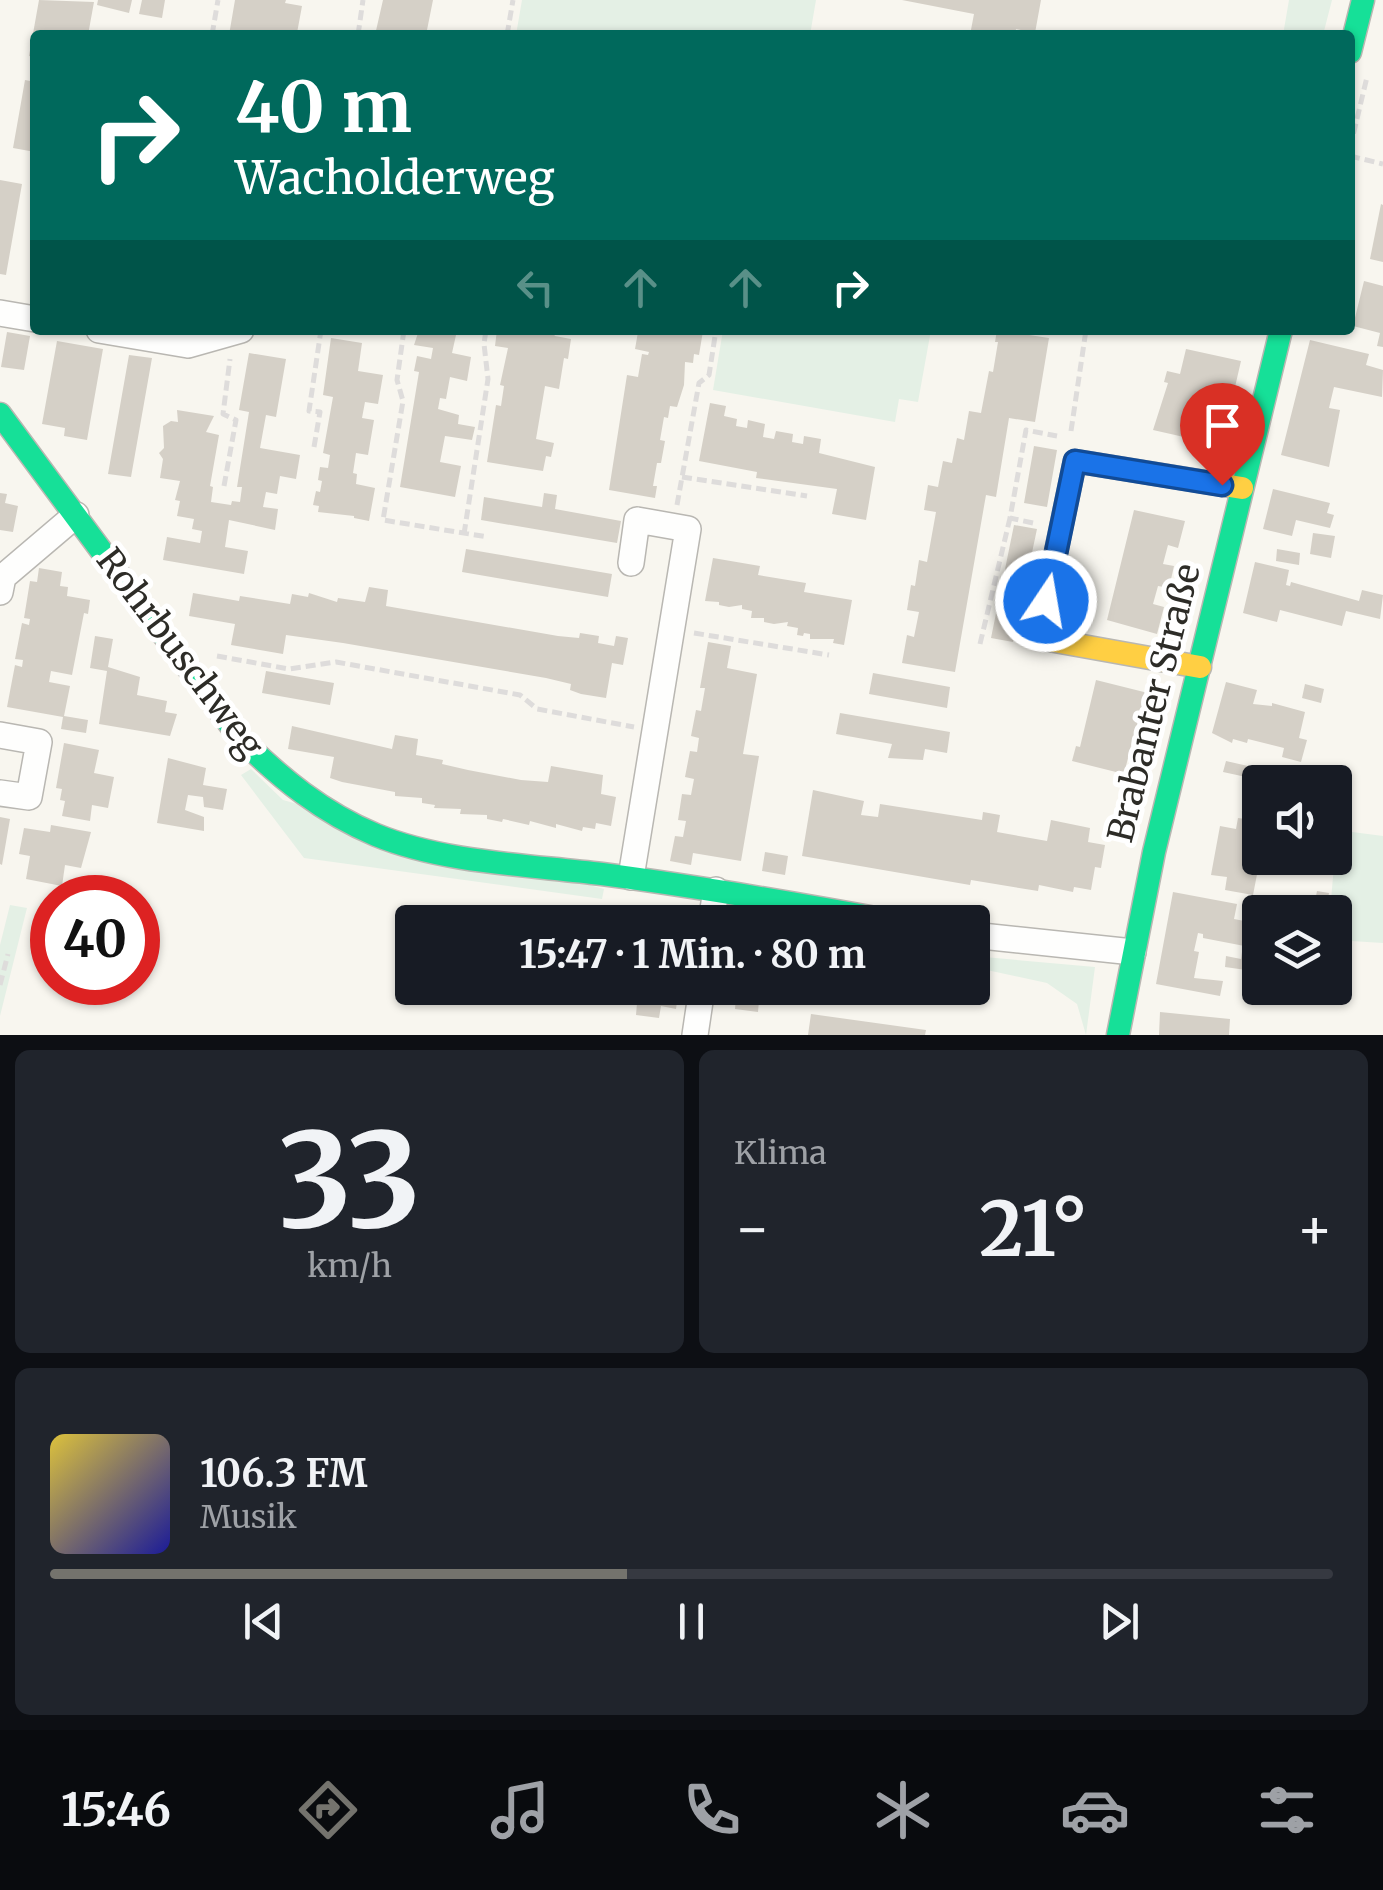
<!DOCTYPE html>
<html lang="de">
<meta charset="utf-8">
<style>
body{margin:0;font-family:Merriweather,serif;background:#20242c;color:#f1f3f6;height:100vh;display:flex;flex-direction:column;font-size:38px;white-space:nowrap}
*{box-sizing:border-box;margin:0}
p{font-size:32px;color:#9ea1a6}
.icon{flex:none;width:55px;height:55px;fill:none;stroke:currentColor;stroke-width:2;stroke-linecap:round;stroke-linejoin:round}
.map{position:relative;height:1035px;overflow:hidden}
.sheet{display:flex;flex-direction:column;gap:15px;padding:15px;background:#0d0f14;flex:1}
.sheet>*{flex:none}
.banner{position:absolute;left:30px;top:30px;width:1325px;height:305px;border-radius:10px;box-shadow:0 2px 8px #0004;background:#00695c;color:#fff;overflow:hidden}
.buttons{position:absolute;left:1242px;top:765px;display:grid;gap:20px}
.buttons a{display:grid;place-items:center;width:110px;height:110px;border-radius:10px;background:#171b24;box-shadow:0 2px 8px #0004;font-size:50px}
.speed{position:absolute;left:30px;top:875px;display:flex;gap:20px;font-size:50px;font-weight:700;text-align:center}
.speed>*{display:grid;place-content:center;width:130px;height:130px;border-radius:50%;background:#171b24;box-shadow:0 2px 8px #0004;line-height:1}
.speed .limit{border:15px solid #d22;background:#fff;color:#111}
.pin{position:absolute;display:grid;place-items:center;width:85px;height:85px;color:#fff;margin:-102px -42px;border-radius:50% 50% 50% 0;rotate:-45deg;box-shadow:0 0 10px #0007}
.pin .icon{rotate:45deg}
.me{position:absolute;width:110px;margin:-55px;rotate:12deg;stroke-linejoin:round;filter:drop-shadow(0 0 8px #0008)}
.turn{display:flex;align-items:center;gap:35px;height:210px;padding:0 40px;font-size:45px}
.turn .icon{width:130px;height:130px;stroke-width:2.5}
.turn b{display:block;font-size:70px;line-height:85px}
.lanes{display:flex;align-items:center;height:95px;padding:0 40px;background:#0003;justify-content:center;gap:50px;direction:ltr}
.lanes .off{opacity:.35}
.big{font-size:75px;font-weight:700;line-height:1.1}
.sheet .widget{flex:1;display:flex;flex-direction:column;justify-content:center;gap:15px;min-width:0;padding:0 35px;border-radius:15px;background:#20242c}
.sheet .dial{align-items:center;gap:0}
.dial b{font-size:130px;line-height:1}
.song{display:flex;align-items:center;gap:30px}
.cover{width:120px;height:120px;border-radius:15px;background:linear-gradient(135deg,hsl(50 70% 55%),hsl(240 70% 35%))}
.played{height:10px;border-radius:5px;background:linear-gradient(90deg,#74736d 45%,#363941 45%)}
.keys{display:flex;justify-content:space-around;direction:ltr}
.heat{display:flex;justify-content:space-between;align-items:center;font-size:55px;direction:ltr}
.sheet .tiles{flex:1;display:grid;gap:15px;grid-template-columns:1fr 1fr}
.widget:last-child{grid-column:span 2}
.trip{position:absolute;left:395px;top:905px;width:595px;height:100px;border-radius:10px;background:#171b24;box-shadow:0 2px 8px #0004;font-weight:700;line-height:100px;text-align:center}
.tabs{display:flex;height:160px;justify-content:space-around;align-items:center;background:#090b0e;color:#9ea1a6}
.tabs .icon{width:70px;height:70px}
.tabs .current{color:#74736d}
.tabs b{font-size:45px;color:#f1f3f6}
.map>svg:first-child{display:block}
</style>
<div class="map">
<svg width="1383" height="1035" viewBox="0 0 1383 1035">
<rect width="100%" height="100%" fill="#f8f6ef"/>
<path fill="#e4f0e5" d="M522 0H816L810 35H516Z
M1289 0H1332L1323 35H1283Z
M723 330H931L918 402 899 399 895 422 713 390Z
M251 769 283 800 604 889 602 899 304 858 241 775Z
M1337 830 1383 836V943L1335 940V912H1330Z
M10 905 27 908 0 1016V945Z
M973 956 1095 967 1086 1035 1077 1004 1047 983 973 967Z"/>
<path fill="#d5d0c7" d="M39 0 94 2 88 35H35V57L29 56Z
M98 0H132L129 13 97 5Z
M142 0H165L162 18 139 14Z
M235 0H286L285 3 302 6 297 33 280 30V35H229Z
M383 0H433L426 35H375Z
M902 0H1041L1035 33 1016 29 1015 35H970L974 14Z
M25 80 35 82V152L13 148Z
M0 180 22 184 6 275 0 274Z
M1381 204 1383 205V262L1370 259Z
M1364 281 1383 286V347L1377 346 1380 333 1353 326Z
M419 330H460L459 335H456L452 353 471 357 467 381 450 377 446 399 440 398 438 409 459 415 458 424 475 427 472 440 445 436 440 462 461 466 455 497 400 487 419 372 414 371 417 356 431 359 433 348 414 345Z
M497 330H551L555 336 571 339 568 359 564 358 559 389 545 386 536 439 554 443 551 457 546 456 543 471 487 462 496 405 501 406 504 386 500 385 508 348 495 346Z
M652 330 703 331 699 355 694 354 693 363 685 362 684 385 677 407 670 406 668 418 664 417 660 440 665 441 661 463H657L653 486H657L655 498 609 490 627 375 638 377 642 354 648 355 649 352 635 349 638 332 652 334Z
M997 330 1049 338 1035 422 1009 418 996 497 986 495 955 672 902 663 907 635 914 637 919 612 907 610 911 585 915 586 919 560 927 562 936 512 924 510 928 485 938 487 943 461 952 463 957 438 964 440 969 411 981 413 989 371 993 372 998 342H995Z
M7 332 30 336 24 370 1 367Z
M331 338 362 343 358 371 383 375 378 404 365 402 362 418 374 420 368 455 356 453 353 473 357 474 356 484 375 488 369 521 354 518V516L318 512 319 506 313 505 316 491 320 492 322 481 318 480 320 467 328 468 330 455 323 453 333 397 323 395Z
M1310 340 1369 354 1366 365 1383 370 1382 397 1334 387 1329 408 1340 410 1329 467 1281 455Z
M57 341 103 349 87 440 64 436 65 428 42 424Z
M1186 349 1241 361 1229 413 1214 410 1206 442 1153 430 1168 383 1164 382 1167 371 1180 374Z
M249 353 286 359 276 417 266 415 260 448 300 455 296 479 280 476 277 494 266 492 263 507 278 509 275 530 229 520 225 547 248 551 244 574 163 560 167 537 200 543 202 531 192 529 194 519 177 516 180 501 175 500 180 481 160 478 163 459 159 453 164 448 163 426 171 421 178 422 177 410 214 416 206 432 219 435 210 486 213 487 211 502 231 505 232 501 240 502 242 487H237L249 412 239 410Z
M129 355 152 358 131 477 108 474Z
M710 403 726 406 724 416 737 419 736 426 747 428 748 420 765 424 763 437 774 439 776 431 793 434 792 442 803 444 804 436 821 439 819 453 875 467 866 520 832 514 837 489 756 478 757 472 699 461Z
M1034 446 1057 450 1047 507 1024 503Z
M1273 489 1330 503 1327 513 1334 515 1330 528 1296 520 1292 536 1263 529Z
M0 493 7 494 5 503 18 506 13 532 0 530Z
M544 493 557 495 555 509 621 521 617 543 481 520 484 497 542 507Z
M1134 510 1185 521 1178 548 1168 545 1163 564 1174 566 1169 588 1158 586 1153 604 1164 607 1157 634 1107 620Z
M1014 525 1037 529 1013 642 991 638Z
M1313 533 1335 536 1331 558 1310 554Z
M466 549 612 574 608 597 462 572Z
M1277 549 1300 553 1299 565 1276 561Z
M713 558 760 566 758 575 806 583 804 592 852 600 844 645 833 643 834 639H810V634L804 633 803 636 797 635 798 628 787 626 788 622 774 624 764 622V618H751L752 611 742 609V605L729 607 719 605V602L705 601Z
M1255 562 1289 570 1286 585 1290 586 1291 582 1359 601 1362 590 1383 595 1380 619 1346 611 1342 626 1280 610 1277 622 1243 613Z
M39 568 62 572 60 586 68 587 67 596 90 600 88 614 84 613 72 675 51 671 49 682 70 686 64 716 88 720 86 733 61 729 63 717 7 707 15 665 22 667 23 660 15 659 22 623 29 625 30 619 24 618 30 581 37 582Z
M369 587 388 590 386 606 558 636 579 638 580 633 599 636 598 643 614 646 616 636 628 638 623 665 612 663 606 698 581 694 570 690 571 684 546 678 343 643 286 635 283 654 231 645 235 624 189 616 193 593 239 601 240 596 290 604 292 594 308 597 309 593 337 602 338 598 365 602Z
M95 636 113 639 108 667 140 677 137 695 167 701 165 712 177 714 170 736 99 724 107 671 90 668Z
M708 642 731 646 727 668 757 674 743 754 759 756 741 861 693 853 691 865 670 861 675 836 683 837 686 821 678 820 682 794 691 795 694 779 685 777 690 751 697 752 699 738 691 736 696 710 701 711 705 688H700Z
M266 671 334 683 330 705 262 693Z
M873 673 950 687 947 708 869 694Z
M1096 680 1152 694 1140 744 1132 742 1124 774 1072 761 1076 746 1080 747Z
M1226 682 1257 690 1253 704 1272 706V703L1305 712 1299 738 1307 740 1301 762 1282 757 1284 748 1248 739 1247 743 1233 739 1232 743 1212 733Z
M1305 684 1324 689 1321 703 1302 698Z
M840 713 950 732 947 753 925 749 923 760 888 758 892 744 836 734Z
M292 726 392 749 395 735 418 739 416 755 443 760 442 764 468 770 521 780 548 782 551 766 603 775 601 794 616 797 611 826 596 823 595 829 583 827 582 831 556 824V828L530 821 529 825 503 819 502 822 487 819V815L460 814 461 809 434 808 435 805 422 803V798L395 796V792L342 782 330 778 334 757 288 749Z
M64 743 99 750 94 773 114 777 108 808 92 805 90 821 62 816 65 801 60 800 62 789 56 788Z
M168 758 206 768 203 785 227 789 223 810 204 807 203 797 188 795 185 810 204 817V831L157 823Z
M1226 761 1248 766 1246 777 1223 772Z
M813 790 864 801 861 815 878 817 880 804 982 820 983 812 1000 815 997 832 1047 841 1051 820 1090 828 1088 842 1105 845 1101 868 1095 867 1091 890 1074 887 1073 892 1039 885 1038 891 971 880 970 885 802 856Z
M0 817 10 819 2 865 0 864Z
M1238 818 1260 821V859L1253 895 1225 890 1227 877 1211 875 1220 826 1236 829Z
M51 825 91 832 81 868 65 865 62 886 26 879 30 856 19 854 24 828 50 832Z
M765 852 788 856 785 875 762 871Z
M1317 891 1329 893 1326 908 1337 912H1307L1308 905 1314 906Z
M1173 892 1237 904 1234 919 1260 924V949L1203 938V934L1198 933 1194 951 1199 952 1194 978 1223 981 1220 996 1156 984Z
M1242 952 1260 955V972L1225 967 1226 956 1241 959Z
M632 988H679L676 1009 661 1006 659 1018 636 1015 637 1003 629 1002Z
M722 988H769L768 1002 759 1001 758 1012 735 1009 736 997 721 995Z
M1160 1012 1230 1019 1229 1035H1159Z
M811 1014 926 1030 925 1035H808Z"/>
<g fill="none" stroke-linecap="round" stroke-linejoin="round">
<g stroke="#b9b7b2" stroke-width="28">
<path id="street" d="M0 313 35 319
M99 330 188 345 241 330
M631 563 637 520 688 529 631 877
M0 592 3 577 76 515
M0 735 39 742 29 797 0 793
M711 922 716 890
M972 935 1133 952
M695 1035 702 988"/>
</g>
<g stroke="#b9b7b2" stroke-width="25">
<path id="fast" d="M1350 52 1363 0
M0 414 240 738C280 778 323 813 376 835 444 863 530 865 602 874 701 887 799 904 897 922
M1118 1035 1154 852 1281 330"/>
</g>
<g stroke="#b9b7b2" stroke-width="25">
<path id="slow" d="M1200 667 1038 638 1075 461 1242 488"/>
</g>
<path stroke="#dedcdb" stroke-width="5" stroke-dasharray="10 5" stroke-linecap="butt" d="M212 35 218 0
M358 35 363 0
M507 35 513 0
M1350 148 1367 77
M1350 156 1383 164
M404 330 397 380 403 401 383 520 488 537
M1071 431 1086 330
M314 447 320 412 309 411 321 330
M682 477 807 496
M224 486 236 420 223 414 230 359
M677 505 699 383 709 375 716 330
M1033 523 1010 518 1026 430 1057 436
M464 534 488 379 484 344 486 330
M694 633 829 655
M980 644 1010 518
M217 656 289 669 336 662 520 695 537 709 634 727
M0 985 8 954"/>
<use href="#street" stroke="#fefefd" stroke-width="25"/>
<use href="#fast" stroke="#16e098" stroke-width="22"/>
<use href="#slow" stroke="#ffcf43" stroke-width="22"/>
</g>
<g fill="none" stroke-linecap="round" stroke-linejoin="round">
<g stroke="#114b97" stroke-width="25">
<path id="route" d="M1046 601 1075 461 1222 485"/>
</g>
<use href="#route" stroke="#1a73e8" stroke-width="18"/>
</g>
<g text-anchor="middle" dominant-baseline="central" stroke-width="10" stroke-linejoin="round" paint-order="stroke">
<g font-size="35" fill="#2d2c27" stroke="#fff">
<text transform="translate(180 653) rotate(53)">Rohrbuschweg</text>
<text transform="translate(1154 703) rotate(-76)">Brabanter Straße</text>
</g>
</g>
</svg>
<div class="buttons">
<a><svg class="icon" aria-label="sound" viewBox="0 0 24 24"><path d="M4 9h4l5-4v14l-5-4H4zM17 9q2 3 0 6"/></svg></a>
<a><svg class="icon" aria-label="layers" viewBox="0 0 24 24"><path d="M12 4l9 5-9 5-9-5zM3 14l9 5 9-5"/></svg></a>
</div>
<div class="speed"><div class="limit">40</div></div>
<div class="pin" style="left:1222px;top:485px;background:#d93025"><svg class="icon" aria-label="arrive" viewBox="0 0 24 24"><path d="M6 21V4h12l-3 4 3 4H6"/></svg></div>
<svg class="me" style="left:1046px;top:601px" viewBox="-20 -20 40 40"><circle r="17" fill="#1a73e8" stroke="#fff" stroke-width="3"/><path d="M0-11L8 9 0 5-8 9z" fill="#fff"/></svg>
<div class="trip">15:47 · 1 Min. · 80 m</div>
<div class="banner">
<div class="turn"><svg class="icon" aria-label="right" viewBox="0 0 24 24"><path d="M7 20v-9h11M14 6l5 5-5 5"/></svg><div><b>40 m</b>Wacholderweg</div></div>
<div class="lanes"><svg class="icon off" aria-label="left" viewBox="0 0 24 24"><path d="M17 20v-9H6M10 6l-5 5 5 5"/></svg><svg class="icon off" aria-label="ahead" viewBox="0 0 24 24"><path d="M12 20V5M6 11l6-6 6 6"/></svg><svg class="icon off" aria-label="ahead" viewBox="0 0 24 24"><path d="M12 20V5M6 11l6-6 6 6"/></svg><svg class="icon" aria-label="right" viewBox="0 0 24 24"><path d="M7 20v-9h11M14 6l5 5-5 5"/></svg></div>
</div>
</div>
<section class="sheet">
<div class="tiles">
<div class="widget dial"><b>33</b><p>km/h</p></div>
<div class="widget"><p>Klima</p>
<div class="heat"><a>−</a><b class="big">21°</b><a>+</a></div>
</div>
<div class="widget">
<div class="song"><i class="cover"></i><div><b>106.3 FM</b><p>Musik</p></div></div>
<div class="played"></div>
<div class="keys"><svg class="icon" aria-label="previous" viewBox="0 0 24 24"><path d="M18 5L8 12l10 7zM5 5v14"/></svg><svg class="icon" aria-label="pause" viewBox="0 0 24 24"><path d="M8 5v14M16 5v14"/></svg><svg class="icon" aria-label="next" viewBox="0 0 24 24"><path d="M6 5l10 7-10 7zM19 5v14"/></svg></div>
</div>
</div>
</section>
<nav class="tabs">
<b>15:46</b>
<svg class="icon current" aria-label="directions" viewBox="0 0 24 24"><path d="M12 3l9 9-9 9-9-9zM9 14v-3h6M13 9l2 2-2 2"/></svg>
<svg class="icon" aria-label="music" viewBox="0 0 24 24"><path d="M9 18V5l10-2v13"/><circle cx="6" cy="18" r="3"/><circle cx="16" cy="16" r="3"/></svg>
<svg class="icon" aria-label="phone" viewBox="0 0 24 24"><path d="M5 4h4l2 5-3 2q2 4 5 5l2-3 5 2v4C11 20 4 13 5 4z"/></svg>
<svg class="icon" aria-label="climate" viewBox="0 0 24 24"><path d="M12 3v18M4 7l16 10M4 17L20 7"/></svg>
<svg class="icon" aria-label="car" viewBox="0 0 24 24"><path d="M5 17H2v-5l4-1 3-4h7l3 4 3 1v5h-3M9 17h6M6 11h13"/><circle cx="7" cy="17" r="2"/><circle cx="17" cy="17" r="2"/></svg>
<svg class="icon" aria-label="filters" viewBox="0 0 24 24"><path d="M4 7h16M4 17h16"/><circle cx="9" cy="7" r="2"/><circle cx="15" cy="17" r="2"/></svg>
</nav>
